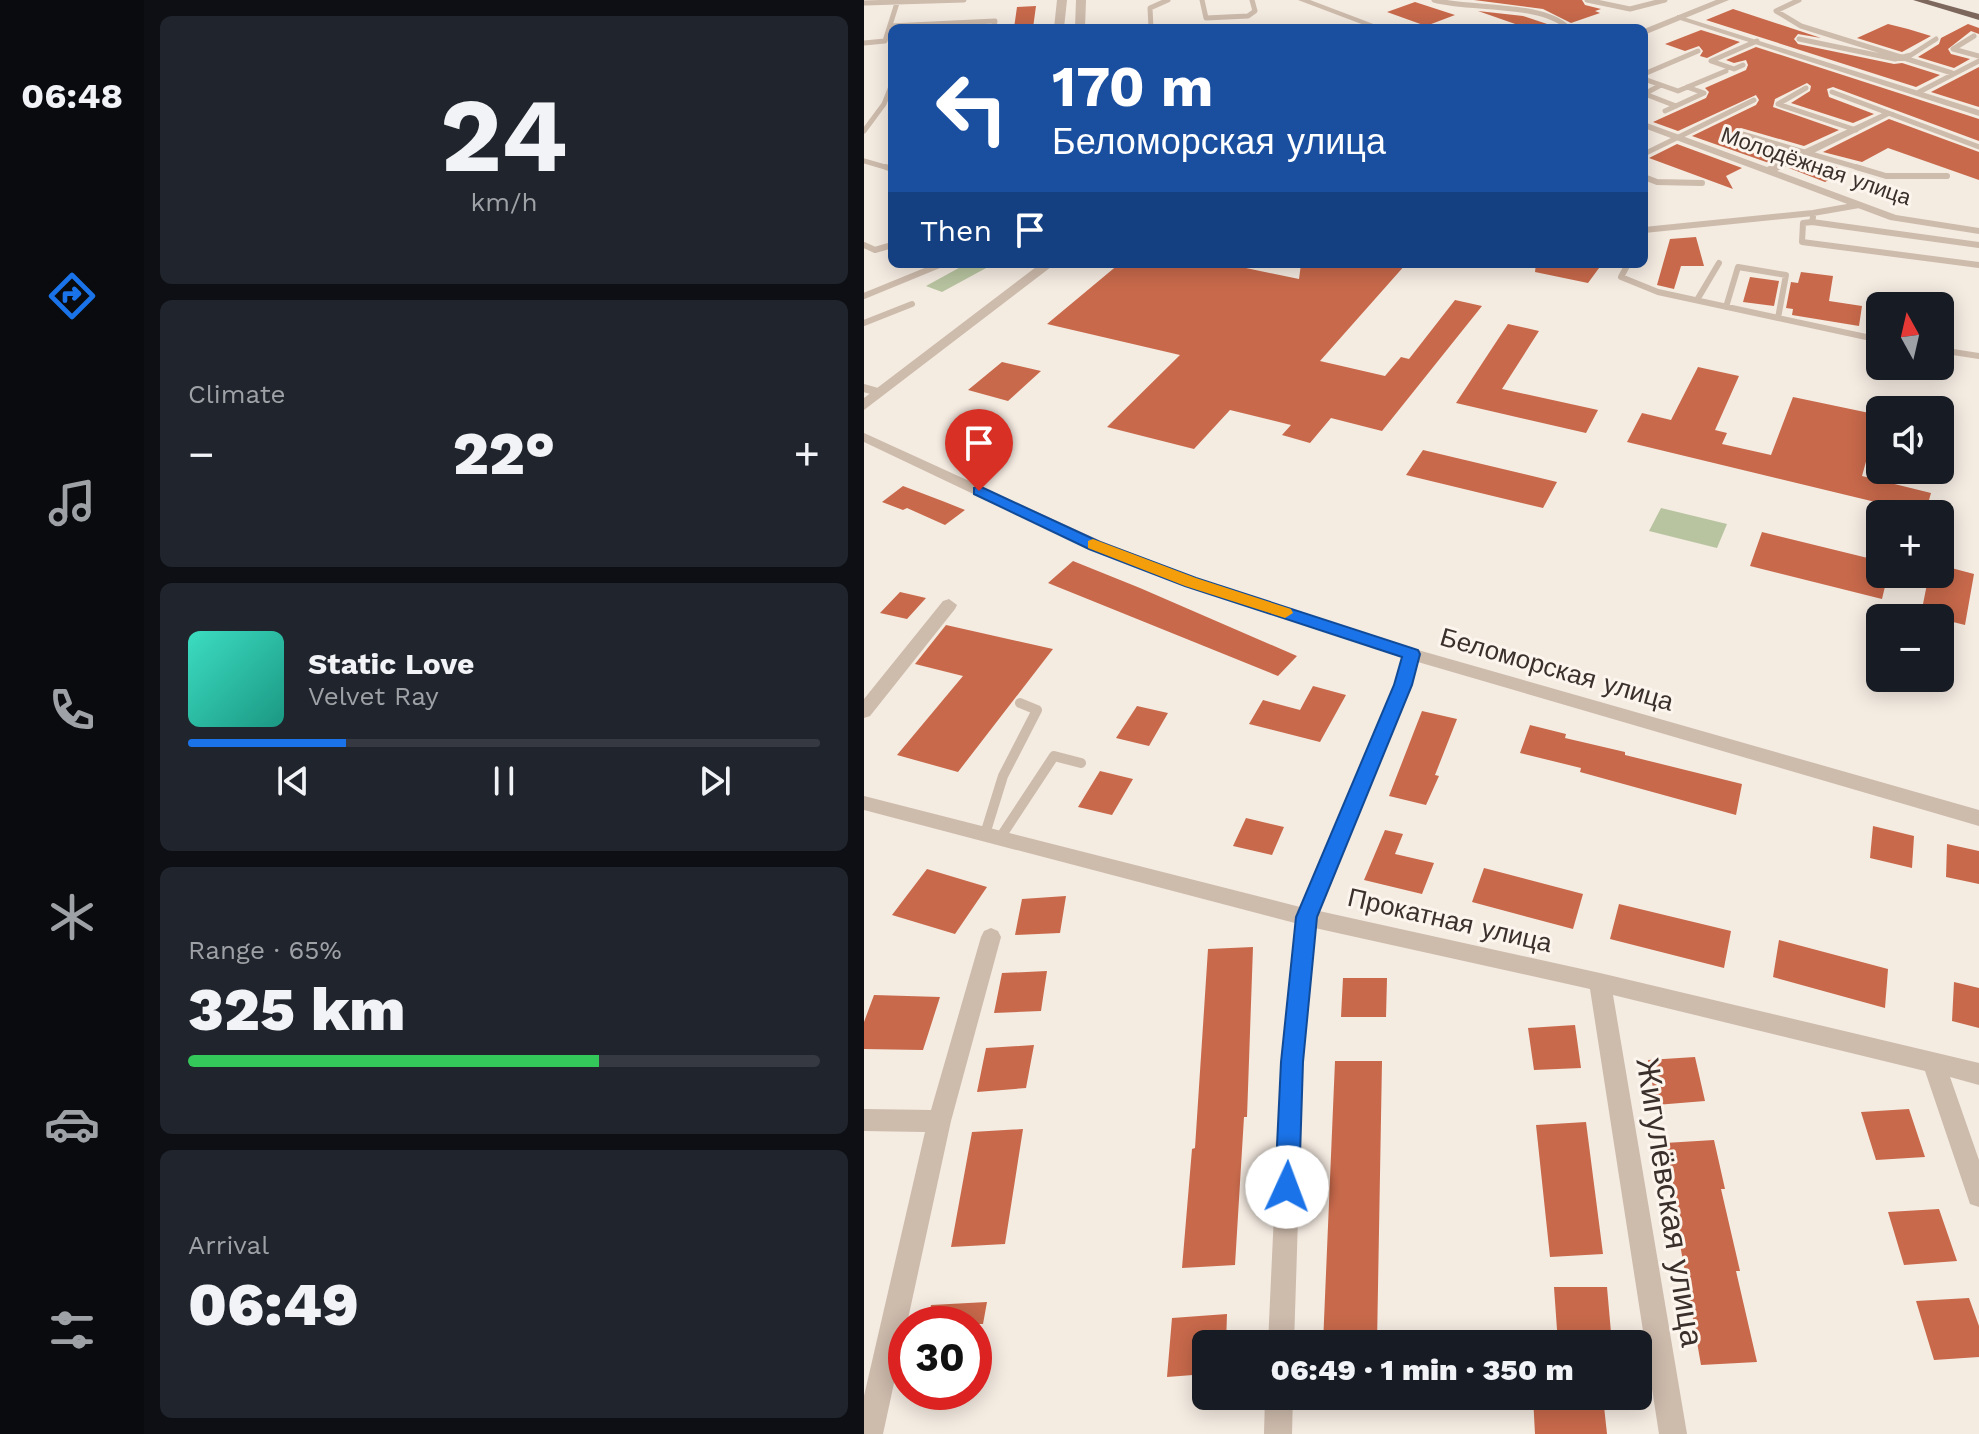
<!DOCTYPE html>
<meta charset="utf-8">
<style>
body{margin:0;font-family:"Work Sans",sans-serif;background:#20242c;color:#f1f3f6;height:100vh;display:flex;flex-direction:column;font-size:30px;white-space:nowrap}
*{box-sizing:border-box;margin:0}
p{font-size:26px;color:#9ea1a6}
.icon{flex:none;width:44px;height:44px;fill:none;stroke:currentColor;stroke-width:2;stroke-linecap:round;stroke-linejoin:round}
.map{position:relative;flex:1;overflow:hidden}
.panel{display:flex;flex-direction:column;gap:16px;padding:16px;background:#0d0f14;width:720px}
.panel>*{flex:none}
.hud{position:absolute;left:24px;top:24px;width:760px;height:244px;border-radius:12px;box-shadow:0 4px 20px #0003;background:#1a4fa0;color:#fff;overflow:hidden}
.needle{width:52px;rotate:352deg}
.fabs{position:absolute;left:1002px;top:292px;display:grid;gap:16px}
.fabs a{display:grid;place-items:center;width:88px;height:88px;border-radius:12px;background:#171b24;box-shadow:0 4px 20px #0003;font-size:40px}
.speed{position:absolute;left:24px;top:1306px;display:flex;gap:16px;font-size:40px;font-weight:700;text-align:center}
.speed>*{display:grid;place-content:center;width:104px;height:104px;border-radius:50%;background:#171b24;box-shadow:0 4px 20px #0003;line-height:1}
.speed .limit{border:12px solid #d22;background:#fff;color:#111}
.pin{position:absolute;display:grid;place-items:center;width:68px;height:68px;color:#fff;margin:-82px -34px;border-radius:50% 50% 50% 0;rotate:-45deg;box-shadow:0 0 8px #0007}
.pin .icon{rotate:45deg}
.me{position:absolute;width:88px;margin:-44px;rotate:2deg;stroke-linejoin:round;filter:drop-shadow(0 0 6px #0008)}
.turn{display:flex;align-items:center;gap:28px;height:168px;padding:0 32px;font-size:36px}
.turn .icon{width:104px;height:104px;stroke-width:2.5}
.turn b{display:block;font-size:56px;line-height:68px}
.then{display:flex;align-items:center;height:76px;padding:0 32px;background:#0003;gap:16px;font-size:30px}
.big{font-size:60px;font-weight:800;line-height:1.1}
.panel .widget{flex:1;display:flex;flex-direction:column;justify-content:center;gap:12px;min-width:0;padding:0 28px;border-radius:12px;background:#20242c}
.panel .dial{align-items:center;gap:0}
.dial b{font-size:104px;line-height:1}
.song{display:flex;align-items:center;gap:24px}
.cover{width:96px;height:96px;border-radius:12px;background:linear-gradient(135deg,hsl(170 70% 55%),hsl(170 70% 35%))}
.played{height:8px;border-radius:4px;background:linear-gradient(90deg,#1a73e8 25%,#363941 25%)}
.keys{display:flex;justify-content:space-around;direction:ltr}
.heat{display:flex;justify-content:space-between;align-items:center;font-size:44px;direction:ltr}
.charge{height:12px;border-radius:6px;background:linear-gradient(90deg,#34c759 65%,#363941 0)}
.trip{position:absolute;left:328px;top:1330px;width:460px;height:80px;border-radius:12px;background:#171b24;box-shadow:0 4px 20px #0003;font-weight:800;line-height:80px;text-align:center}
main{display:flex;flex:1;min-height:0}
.dock{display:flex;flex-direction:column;width:144px;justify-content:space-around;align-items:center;background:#090b0e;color:#9ea1a6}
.dock .icon{width:56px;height:56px}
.dock .selected{color:#1a73e8}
.dock b{font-size:36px;color:#f1f3f6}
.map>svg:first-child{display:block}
</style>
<main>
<nav class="dock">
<b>06:48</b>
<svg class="icon selected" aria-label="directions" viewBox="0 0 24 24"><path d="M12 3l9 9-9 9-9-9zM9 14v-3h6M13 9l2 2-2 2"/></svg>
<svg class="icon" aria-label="music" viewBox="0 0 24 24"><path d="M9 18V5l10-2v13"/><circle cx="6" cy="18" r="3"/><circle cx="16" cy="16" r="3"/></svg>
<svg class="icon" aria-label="phone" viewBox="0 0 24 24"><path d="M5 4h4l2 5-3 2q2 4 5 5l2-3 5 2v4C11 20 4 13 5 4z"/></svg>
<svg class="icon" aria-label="climate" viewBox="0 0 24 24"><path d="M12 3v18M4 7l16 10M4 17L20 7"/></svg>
<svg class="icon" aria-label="car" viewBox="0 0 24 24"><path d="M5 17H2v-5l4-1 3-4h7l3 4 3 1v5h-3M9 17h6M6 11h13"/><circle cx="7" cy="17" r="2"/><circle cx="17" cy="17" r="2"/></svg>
<svg class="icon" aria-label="filters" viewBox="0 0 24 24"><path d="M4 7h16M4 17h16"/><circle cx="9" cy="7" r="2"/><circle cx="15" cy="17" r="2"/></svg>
</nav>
<section class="panel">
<div class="widget dial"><b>24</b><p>km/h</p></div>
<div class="widget"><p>Climate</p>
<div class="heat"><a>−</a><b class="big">22°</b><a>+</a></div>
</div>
<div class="widget">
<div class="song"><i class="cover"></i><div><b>Static Love</b><p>Velvet Ray</p></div></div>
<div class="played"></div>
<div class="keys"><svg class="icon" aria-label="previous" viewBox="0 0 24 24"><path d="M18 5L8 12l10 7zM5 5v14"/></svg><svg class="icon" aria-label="pause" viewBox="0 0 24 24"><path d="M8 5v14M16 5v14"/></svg><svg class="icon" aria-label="next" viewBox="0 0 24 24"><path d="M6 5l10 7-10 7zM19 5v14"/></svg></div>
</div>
<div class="widget"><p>Range · 65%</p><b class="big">325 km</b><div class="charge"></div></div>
<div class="widget"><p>Arrival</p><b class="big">06:49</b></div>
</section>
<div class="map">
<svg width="1115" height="1434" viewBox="0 0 1115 1434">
<rect width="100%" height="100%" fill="#f4ebe1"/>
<path fill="#b8c4a0" d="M102 264 124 267 78 292 62 286Z
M797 508 863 524 853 548 785 531Z"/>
<path fill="#c8694b" d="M610 0H718L721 5 737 9 731 11 736 13 707 23 679 9Z
M551 2 591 15 562 26 523 12Z
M172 6 169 28H150L153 7Z
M869 9 957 38 934 34 930 39 934 44 1030 64 1038 63 1076 75 1052 87 842 20Z
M614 11 659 16 695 28H663Z
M1024 24 1044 29 1067 36 1038 52 993 38Z
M1104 24 1115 28V34L1107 31 1084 49 1087 54 1106 59 1090 68 1054 57 1075 44 1077 38Z
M837 30 876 42 843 58 836 56 839 51 835 46 821 51 801 44Z
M892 47 1115 119V141L969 87 963 89 965 97 1010 114 989 123 927 103 946 91 947 86 943 83 911 99 909 107 975 130 940 146 877 128 871 130 873 138 925 153 905 163 828 136 892 105 895 100 892 95 814 131 789 122 842 98 845 92 841 88 882 70 884 65 882 60 870 63 862 60Z
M1115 67V107L1067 92Z
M1025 119 1115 152V180L1024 148 998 162 959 152Z
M813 144 878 168 862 176 869 189 785 158Z
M944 159 983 170 961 182 925 168Z
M832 237 840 266H817L810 289 793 285 806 239Z
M255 264H363L435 279 437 264H542L456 361 521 376 537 357 545 359 591 300 618 306 518 431 467 418 446 443 418 435 427 425 366 410 330 449 243 427 316 355 183 324Z
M672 264H738L724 283 671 272Z
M937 272 969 276 965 301 998 306 995 326 928 315 929 309 922 308 927 282 934 283Z
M886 277 915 281 910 306 879 302Z
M644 324 675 331 638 389 734 410 722 433 592 403Z
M138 362 177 371 144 401 104 390Z
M834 367 875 376 851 430 863 433 858 444 907 455 929 397 1015 415 998 476 1067 493 1061 514 763 442 778 413 807 420Z
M559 450 693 482 679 508 542 475Z
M39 486 81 502 101 510 81 525 43 508 39 510 18 502Z
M898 532 1016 561V574H1024L1018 599 886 566Z
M209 561 276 588 433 656 414 676 184 583Z
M1076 565 1110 574 1101 625 1057 614 1065 574H1076Z
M36 592 62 598 43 619 16 613Z
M82 625 189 649 94 772 33 755 99 676 51 664Z
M449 686 482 695 456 742 385 724 399 700 436 710Z
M273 706 304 713 285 746 252 738Z
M558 711 593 719 571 775 575 776 562 805 525 796Z
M666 725 702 734 701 738 761 752V755L878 784 872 815 716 772 717 768 656 753Z
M236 771 269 779 248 815 214 807Z
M382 818 420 827 408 855 369 846Z
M1009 826 1050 836 1048 868 1006 858Z
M521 830 539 834 531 854 570 863 558 894 500 880Z
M1083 844 1115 851V884L1082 877Z
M620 868 719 894 709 929 608 902Z
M63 869 123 887 91 934 28 915Z
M202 896 196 933 151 935 158 899Z
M755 904 867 931 860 968 746 939Z
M915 940 1024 969 1021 1008 909 977Z
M389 947 383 1117H380L371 1265 318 1268 328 1149 331 1148 344 949Z
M183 971 177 1011 130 1013 138 973Z
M479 978H523L522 1017H477Z
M1090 982 1115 988V1028L1088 1021Z
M10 995 76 997 59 1050 0 1049V1022Z
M711 1025 717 1068 670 1070 664 1028Z
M170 1045 162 1088 113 1092 122 1048Z
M831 1057 841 1101 792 1105 784 1060Z
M471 1061H518L513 1344H459Z
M1045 1109 1061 1157 1012 1160 997 1112Z
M722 1122 739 1254 686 1257 672 1125Z
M159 1129 141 1244 87 1247 108 1132Z
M850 1140 861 1189H857L876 1271H872L893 1362 837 1365 812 1221H816L801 1143Z
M1075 1209 1093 1261 1040 1265 1024 1212Z
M690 1287H743L748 1344H694Z
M1105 1298 1115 1326V1357L1070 1360 1052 1301Z
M123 1302 119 1324H64L67 1305Z
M363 1314 362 1344H342V1374L303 1377 308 1318Z
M669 1397H739L743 1434H671Z"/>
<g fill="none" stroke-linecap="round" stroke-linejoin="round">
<path stroke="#cdbbac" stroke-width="5" d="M338 0 342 18 384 16 391 11 388 0
M570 0C606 10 679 2 704 28
M723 0 766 9 801 0
M935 0 912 11 937 26 1088 73
M0 3 100 0
M26 26 131 21 130 28
M287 28 286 8 304 0
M1110 36 1089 49 1115 56
M935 39 1031 59 1047 55 1072 39
M0 43 21 41 33 3
M879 65 870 69 847 61 893 41
M780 74 834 51
M780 79 797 85 780 94
M797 85 814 91 862 71
M942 88 914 104 992 130
M968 92 1115 147
M1055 92 1115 61
M781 94 812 106
M801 111 840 93 823 87
M0 131 20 104 28 84
M875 133 999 169
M780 154 890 100
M0 161 28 169"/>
<path stroke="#cdbbac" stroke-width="6" d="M22 167 28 169
M992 167 1022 176H1083
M780 177 793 182 838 183
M949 217 948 222 1115 245
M948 222 939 223 938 242 1115 265
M780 230 949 213 995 205
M0 245 11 250 28 245
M764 264 757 277 794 292 1016 340
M0 296 78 264
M833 300 855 263
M862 307 874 267 922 275 914 318
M0 323 48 304
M1076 350 1115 356"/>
<path stroke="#cdbbac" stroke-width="8" d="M0 388 14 392"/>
<path stroke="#cdbbac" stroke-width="10" d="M121 834 139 776 173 710 156 703
M136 838 190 756 217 763"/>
<path fill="#cdbbac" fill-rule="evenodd" d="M434 0H446L520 28H508Z
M813 15 1115 110V116L813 19Z
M1023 111 1031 113 913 171 1032 215 1115 228V234L1026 220 780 128V122L903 167Z
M0 433 237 541 333 578 554 650 1115 810V826L554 662 548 685 455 911 736 973 1115 1063V1085L1086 1077 1115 1160V1207L1106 1204 1103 1195 1061 1071 749 995 823 1434H795L726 989 451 928 439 1062 430 1344H404L417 1062 431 923 0 810V796L436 907 530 685 539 657 321 586 225 549 0 442Z
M85 599 93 605 91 609 6 716 0 718V699L79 601Z
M127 928 134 931 137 937 87 1121 19 1434H0V1396L61 1132 0 1131V1109L67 1110 117 937 120 931Z
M401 1396H429L428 1434H400Z"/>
<path fill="#cdbbac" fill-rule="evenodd" d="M193 0H203L200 28H190Z
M212 0H222L221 28H211Z
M852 0H865L780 35V29Z
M176 264H191L0 410V398Z"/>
<path fill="#7d675c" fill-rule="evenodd" d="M1049 0H1064L1115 14V20Z"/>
</g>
<path fill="#1a73e8" stroke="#114b97" stroke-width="2" d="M115 486 236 542 332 578 554 650 556 654 548 685 453 917 439 1062 435 1187 432 1196 423 1199 414 1196 411 1187 417 1062 432 917 530 685 538 657 321 586 225 549 110 494V488Z"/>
<path fill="#f59e0b" d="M229 539 332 578 427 609 429 613 421 618 321 586 224 548V541Z"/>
<g text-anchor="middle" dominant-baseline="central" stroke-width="6" stroke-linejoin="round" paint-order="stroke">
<g font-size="22" fill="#3b302b" stroke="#fbf5ee">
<text transform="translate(952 166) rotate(19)">Молодёжная улица</text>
</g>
<g font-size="26" fill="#3b302b" stroke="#fbf5ee">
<text transform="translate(693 669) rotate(16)">Беломорская улица</text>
<text transform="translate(586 920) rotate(13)">Прокатная улица</text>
</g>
<g font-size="32" fill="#3b302b" stroke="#fbf5ee">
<text transform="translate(806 1202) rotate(81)">Жигулёвская улица</text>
</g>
</g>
</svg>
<div class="fabs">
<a><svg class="needle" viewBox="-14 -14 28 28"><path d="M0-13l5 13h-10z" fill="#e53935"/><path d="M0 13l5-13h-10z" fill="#9ea1a6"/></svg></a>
<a><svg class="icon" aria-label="sound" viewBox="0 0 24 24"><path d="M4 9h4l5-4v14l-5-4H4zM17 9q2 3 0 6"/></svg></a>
<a>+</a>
<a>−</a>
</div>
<div class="speed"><div class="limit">30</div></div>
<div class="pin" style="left:115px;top:491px;background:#d93025"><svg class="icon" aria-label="arrive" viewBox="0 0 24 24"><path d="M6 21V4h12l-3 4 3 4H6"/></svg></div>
<svg class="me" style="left:423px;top:1187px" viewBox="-20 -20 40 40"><circle r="19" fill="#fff"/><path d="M0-13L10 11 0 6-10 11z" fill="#1a73e8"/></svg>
<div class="trip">06:49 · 1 min · 350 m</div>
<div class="hud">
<div class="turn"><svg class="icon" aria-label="left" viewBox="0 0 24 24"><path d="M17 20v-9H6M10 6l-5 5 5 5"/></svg><div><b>170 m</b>Беломорская улица</div></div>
<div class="then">Then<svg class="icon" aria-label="arrive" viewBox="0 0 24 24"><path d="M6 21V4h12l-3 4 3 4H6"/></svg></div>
</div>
</div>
</main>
